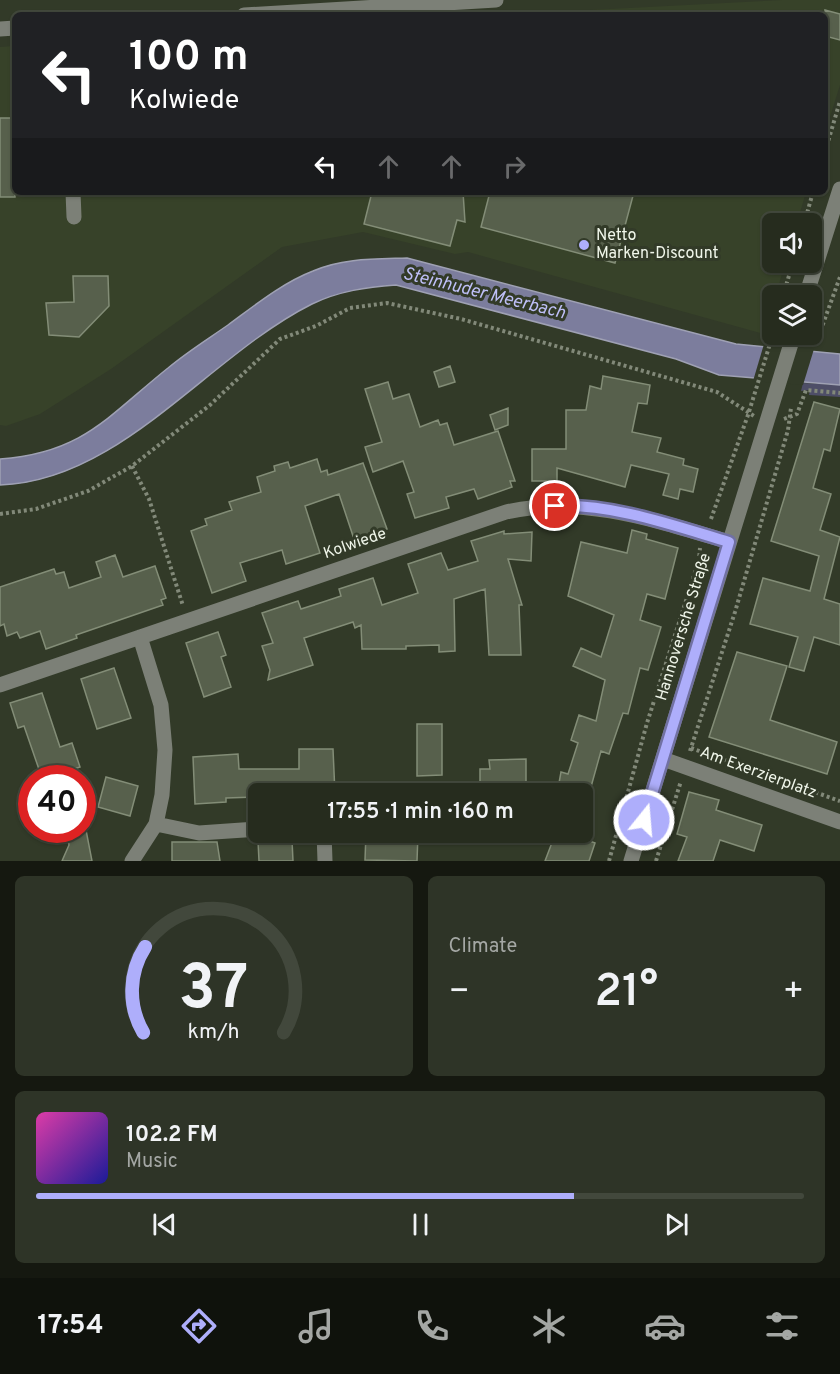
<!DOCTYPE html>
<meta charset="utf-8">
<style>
body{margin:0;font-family:Overpass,sans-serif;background:#2e3427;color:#f1f3f6;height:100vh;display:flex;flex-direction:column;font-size:22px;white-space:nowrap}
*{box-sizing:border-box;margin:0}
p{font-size:20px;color:#a4a7a4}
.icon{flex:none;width:33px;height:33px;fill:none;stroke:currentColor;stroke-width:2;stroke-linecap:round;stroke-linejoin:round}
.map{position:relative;height:861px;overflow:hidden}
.drawer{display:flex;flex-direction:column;gap:15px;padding:15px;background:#151810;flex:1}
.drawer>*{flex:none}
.top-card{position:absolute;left:12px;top:12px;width:816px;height:183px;border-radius:9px;box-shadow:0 2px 4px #0004,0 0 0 2px #42483c;background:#202124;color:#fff;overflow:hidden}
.controls{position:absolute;left:762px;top:213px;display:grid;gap:12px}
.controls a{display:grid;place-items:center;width:60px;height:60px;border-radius:9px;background:#262c1e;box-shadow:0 2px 4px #0004,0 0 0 2px #42483c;font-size:30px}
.speed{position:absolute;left:18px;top:765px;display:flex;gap:12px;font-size:30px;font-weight:700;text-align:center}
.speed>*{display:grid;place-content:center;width:78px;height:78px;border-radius:50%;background:#262c1e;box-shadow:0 2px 4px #0004,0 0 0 2px #42483c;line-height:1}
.speed .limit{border:9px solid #d22;background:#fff;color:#111}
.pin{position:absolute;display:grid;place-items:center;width:51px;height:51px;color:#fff;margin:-26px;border:3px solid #fff;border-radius:50%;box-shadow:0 2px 6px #0007}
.me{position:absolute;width:66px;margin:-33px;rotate:17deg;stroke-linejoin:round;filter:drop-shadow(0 0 4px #0008)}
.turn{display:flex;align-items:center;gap:21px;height:126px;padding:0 18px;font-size:27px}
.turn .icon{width:78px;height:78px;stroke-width:2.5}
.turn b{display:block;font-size:42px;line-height:51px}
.lanes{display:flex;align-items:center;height:57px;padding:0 18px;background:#0003;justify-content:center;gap:30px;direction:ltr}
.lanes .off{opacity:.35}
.big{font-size:45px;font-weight:600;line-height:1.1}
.drawer .widget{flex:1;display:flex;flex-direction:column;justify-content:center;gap:9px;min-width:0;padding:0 21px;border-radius:9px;background:#2e3427}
.drawer .dial{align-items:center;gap:0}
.dial svg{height:156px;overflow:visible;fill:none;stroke:#42483c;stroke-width:7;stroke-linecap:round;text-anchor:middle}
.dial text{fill:#f1f3f6;stroke:none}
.song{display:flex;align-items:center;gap:18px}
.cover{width:72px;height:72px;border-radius:9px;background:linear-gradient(135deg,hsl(320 70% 55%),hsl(240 70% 35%))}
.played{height:6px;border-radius:3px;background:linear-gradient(90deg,#aeaefb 70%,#42483c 70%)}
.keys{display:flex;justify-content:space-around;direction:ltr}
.heat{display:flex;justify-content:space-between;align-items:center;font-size:33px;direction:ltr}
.drawer .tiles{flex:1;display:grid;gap:15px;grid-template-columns:1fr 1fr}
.widget:last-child{grid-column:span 2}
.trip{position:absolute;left:248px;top:783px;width:345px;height:60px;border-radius:9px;background:#262c1e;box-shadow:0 2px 4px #0004,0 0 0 2px #42483c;font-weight:600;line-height:60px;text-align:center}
.tab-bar{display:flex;height:96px;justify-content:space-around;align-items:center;background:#0f120c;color:#a4a7a4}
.tab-bar .icon{width:42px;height:42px}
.tab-bar .current{color:#aeaefb}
.tab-bar b{font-size:27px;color:#f1f3f6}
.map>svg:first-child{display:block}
</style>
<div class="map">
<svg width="840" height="861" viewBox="0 0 840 861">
<rect width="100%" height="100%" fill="#323a28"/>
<path fill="#374229" d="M783 0H840V85L825 133V15H493Z
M15 46V192H806L797 223 772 224V262L785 263 776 295 772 296V306L764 334 468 252 455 254 363 232 282 247 111 369 40 414 6 426 0 425V47Z"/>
<path fill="#4e4e67" d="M803 383 840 385V397L809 395 810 390 801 391Z"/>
<path fill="#7c7d9d" stroke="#9fa1b4" stroke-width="1.5" d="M407 258 736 344 840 354V385L719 375 676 359 396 285C367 287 339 291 312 304 208 356 121 481 0 485V459C83 453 108 416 168 368 187 352 208 339 228 325 254 306 282 283 313 271 342 258 376 259 407 258Z"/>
<path fill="#323a28" d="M764 344 814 349 803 385 753 381Z"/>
<path fill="#57604c" stroke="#838d77" stroke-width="1.5" d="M825 10 840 14V40L825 36Z
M0 118H15V197H0Z
M372 192H463L465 222 457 220 450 246 364 224Z
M490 192H634L615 263 481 227Z
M73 276H108L109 306 79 337 49 335 46 303 74 302Z
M450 366 455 382 439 387 434 372Z
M603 376 650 385 647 404 638 403 632 432 661 438 657 452 684 459 683 465 698 469 693 492 680 489 678 499 663 495 669 474 631 465 625 487 557 468V481H532V449H566V410H586L590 386 601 389Z
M388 382 393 399 409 394 420 427 438 420 440 425 447 423 454 445 498 431 515 481H510L512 487 478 499 474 489 446 497 449 508 415 518 407 494 414 492 403 461 373 472 365 447 382 442 365 389Z
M814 402 840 409 830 451 824 449 813 488 831 494 820 530 840 537 824 599 840 604V645L814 637 804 671 789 667 798 637 750 624 763 578 810 591 819 556 771 541Z
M508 408V425L495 430 490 415Z
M317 459 321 472 327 470 328 475 363 463 387 529 354 539 339 494 305 506 320 553 286 564 282 550 240 563 246 581 212 593 191 531 207 525 205 519 232 510 229 502 261 492 257 477 275 471 274 466 288 462 290 468Z
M632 530 647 534 646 539 678 548 665 599 647 594 640 620 661 627 648 670 640 668 628 714 623 713 609 754 601 751 589 794H557L561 772 568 774 578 743 571 740 579 715 596 721 605 680 573 666 581 648 601 657 614 615 568 596 581 542 627 553Z
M504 531V534L532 532 531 561 508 559 522 605H519L521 655H489L485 589 454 599 455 651 439 652V645L406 646V649H362L361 625 355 628 353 622 304 638 313 665 268 680 270 670 262 646 273 643 262 613 298 601 301 609 323 602 341 596 339 589 373 578 382 605 418 593 408 564 441 553 448 570 478 561 471 541Z
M115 555 123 577 155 566 166 598 161 600 163 605 76 635 77 638 46 649 40 631 20 638 17 632 7 636 4 624 0 626V587L54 569 56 574 64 572 69 588 101 577 96 562Z
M218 632 226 655 221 657 231 687 204 697 186 643Z
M737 652 787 666 770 720 837 742 827 774 709 737Z
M114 668 131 718 97 729 81 679Z
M42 693 60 747 72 743 80 767 47 778H42L24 726 18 728 10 703Z
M417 724H442V775L417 776Z
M299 749H333L335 794H258V797L226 798V802L195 804 193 757 238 754 239 769H299Z
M526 759V794H480V769H490L489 760Z
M106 777 138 786 130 816 98 807Z
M689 792 719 800 716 810 762 825 754 851 720 840 713 861H678L687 837 677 834Z
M66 830H86L92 861H62L69 845Z
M556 832H565L595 843 589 861H545Z
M366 833 418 834 417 861 365 860Z
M292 840 293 861H259L258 841Z
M172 842H217L220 861H172Z"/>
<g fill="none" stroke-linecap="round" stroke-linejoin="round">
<path stroke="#828979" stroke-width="4" stroke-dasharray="3 3" stroke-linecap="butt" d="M825 152 840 101
M804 224 813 192
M783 296 793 262
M812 330 819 308
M810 345 819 335 840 277
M784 419 797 414 806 390 840 393
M132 466 149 499 183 606
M0 514 36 509 88 491 132 466 210 405 280 339 316 326 350 308 387 303 461 319 717 392 754 416
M711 519 748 415 773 334
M691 748 840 801
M690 751 735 612 788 430 791 408
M609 861 647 723 699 560 700 548
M656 861 681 781"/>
<path stroke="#7c8077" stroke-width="15" d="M244 15 496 0
M0 29 15 28
M73 192 74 217
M806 296 840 189
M0 685 506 512C583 495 655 520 729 542
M663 759 840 822
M156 824 199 833 258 829
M324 832 325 861
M132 861 156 824 162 795 165 750 161 705 140 637
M631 861 794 334"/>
</g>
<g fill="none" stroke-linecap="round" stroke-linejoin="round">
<g stroke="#7171a3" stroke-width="15">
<path id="route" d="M555 506C614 504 672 525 729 542L644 820"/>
</g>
<use href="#route" stroke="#aeaefb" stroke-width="10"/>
</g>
<circle fill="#aeaefb" stroke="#323a28" stroke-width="2" cx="584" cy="245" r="6"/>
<g text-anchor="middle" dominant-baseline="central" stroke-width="6" stroke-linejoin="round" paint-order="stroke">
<g font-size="16" fill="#f0f6ea" stroke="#323a28" text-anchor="start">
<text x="596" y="236">Netto<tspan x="596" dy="18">Marken-Discount</tspan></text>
</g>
<g font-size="16" fill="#f0f6ea" stroke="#323a28">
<text transform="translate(355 544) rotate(-19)">Kolwiede</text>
<text transform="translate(684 627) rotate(-73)">Hannoversche Straße</text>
<text transform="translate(758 773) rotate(20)">Am Exerzierplatz</text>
</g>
<g font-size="18" font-style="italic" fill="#bebff7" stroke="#323a28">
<text transform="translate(484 294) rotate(14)">Steinhuder Meerbach</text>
</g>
</g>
</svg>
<div class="controls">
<a><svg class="icon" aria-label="sound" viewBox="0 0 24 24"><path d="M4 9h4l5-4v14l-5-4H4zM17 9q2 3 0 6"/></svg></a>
<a><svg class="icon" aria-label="layers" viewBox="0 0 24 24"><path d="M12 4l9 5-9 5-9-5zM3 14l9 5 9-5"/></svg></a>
</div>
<div class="speed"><div class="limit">40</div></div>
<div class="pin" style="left:555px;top:506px;background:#d93025"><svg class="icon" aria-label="arrive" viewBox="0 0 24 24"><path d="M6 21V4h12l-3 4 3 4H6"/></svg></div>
<svg class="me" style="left:644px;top:820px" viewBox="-20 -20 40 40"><circle r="17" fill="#aeaefb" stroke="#fff" stroke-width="3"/><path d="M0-11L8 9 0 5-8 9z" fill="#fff"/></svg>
<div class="trip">17:55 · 1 min · 160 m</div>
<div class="top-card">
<div class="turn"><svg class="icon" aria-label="left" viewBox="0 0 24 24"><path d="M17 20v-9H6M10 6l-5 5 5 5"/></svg><div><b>100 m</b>Kolwiede</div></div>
<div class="lanes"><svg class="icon" aria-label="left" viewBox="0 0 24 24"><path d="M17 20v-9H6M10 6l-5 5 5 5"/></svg><svg class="icon off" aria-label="ahead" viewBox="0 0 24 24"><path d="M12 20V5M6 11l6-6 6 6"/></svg><svg class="icon off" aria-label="ahead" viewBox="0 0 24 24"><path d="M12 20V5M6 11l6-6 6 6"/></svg><svg class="icon off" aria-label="right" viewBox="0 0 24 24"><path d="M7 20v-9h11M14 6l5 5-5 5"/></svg></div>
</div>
</div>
<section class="drawer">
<div class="tiles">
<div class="widget dial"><svg viewBox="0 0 100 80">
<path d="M14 69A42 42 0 1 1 86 69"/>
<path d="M14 69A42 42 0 0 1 15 25" stroke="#aeaefb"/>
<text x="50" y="56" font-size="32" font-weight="700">37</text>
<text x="50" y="72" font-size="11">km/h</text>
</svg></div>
<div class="widget"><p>Climate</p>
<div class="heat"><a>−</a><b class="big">21°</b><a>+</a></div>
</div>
<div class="widget">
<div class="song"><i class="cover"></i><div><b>102.2 FM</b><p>Music</p></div></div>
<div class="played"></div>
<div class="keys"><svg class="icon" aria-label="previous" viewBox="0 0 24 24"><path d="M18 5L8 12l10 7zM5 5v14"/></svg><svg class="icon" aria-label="pause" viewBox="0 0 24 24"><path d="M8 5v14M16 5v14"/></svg><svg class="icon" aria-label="next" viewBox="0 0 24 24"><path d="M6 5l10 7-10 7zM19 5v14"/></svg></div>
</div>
</div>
</section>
<nav class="tab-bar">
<b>17:54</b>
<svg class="icon current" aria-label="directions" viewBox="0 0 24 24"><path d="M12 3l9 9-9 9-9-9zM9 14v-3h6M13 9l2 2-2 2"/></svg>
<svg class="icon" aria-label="music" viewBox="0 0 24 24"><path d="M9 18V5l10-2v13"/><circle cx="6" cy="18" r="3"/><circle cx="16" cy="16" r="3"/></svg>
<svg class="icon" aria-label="phone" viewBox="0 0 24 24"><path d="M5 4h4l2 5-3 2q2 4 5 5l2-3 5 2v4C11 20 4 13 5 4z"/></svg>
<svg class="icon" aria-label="climate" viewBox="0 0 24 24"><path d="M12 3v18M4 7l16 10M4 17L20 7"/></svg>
<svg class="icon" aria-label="car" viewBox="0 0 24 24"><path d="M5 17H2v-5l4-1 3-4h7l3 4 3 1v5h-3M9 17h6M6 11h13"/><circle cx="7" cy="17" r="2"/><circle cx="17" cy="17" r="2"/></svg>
<svg class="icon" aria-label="filters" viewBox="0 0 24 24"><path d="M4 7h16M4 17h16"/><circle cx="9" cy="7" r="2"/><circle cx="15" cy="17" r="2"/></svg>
</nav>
